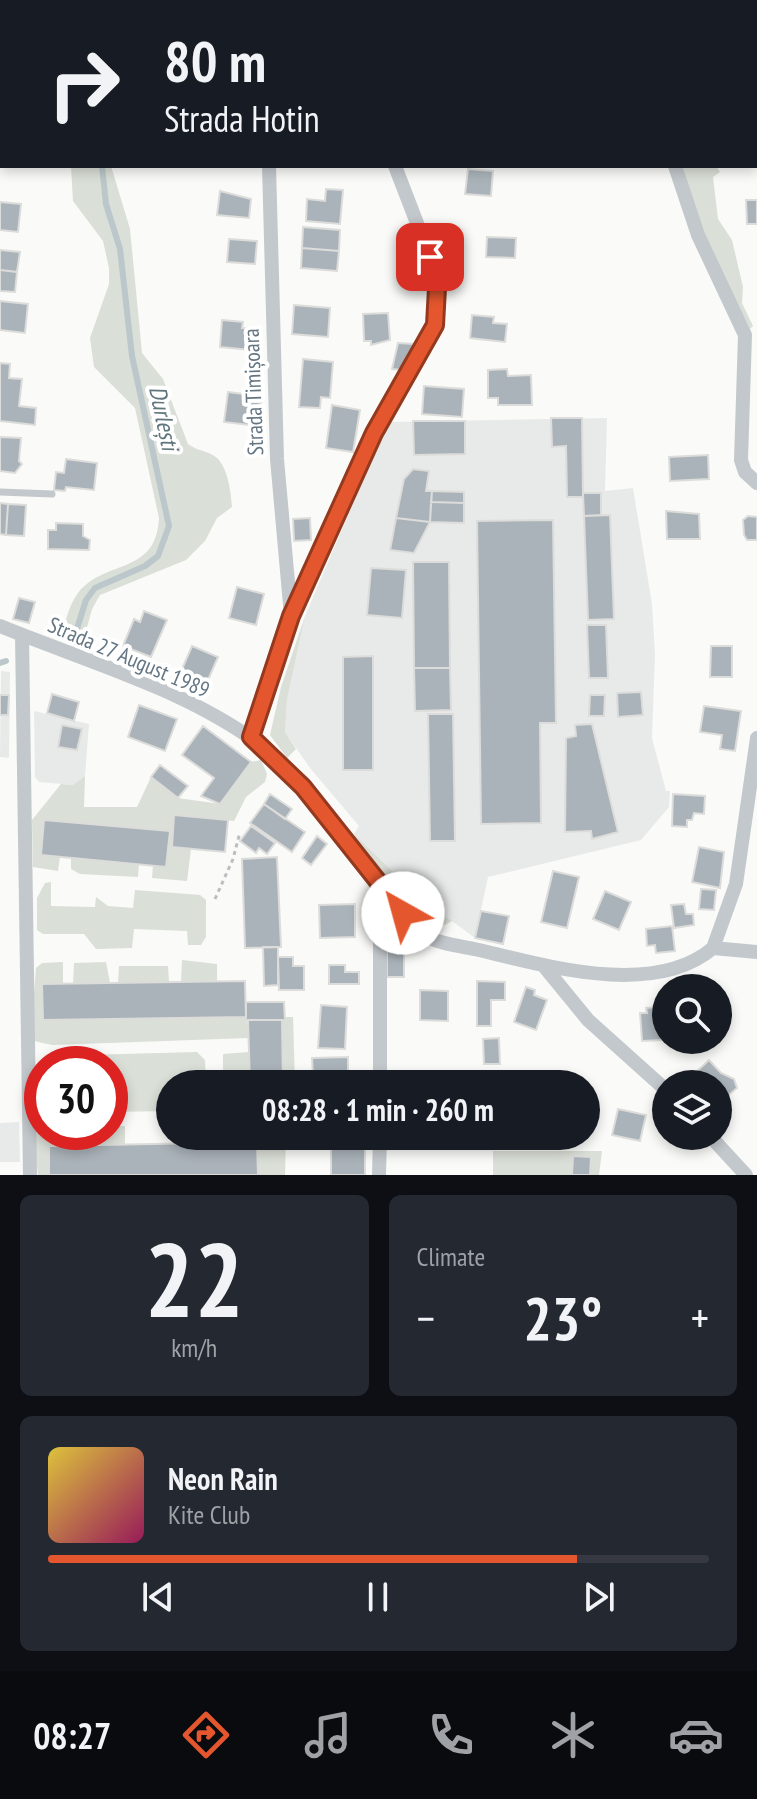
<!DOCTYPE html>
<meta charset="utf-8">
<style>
body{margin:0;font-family:"PT Sans Narrow",sans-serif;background:#242831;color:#f1f3f6;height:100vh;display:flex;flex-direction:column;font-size:30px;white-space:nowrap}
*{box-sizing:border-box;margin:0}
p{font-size:26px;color:#9ea1a6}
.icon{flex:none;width:44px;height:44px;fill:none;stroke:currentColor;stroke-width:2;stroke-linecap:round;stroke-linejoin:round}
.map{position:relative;height:1175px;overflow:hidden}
.sheet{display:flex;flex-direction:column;gap:20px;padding:20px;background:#0d0f14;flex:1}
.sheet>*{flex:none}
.hud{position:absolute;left:0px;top:0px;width:758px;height:168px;box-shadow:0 4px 12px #0003;background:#171b24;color:#f1f3f6;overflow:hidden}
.buttons{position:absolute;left:652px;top:974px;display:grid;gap:16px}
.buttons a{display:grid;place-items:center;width:80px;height:80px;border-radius:50%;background:#171b24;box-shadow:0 4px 12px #0003;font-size:40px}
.speed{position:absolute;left:24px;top:1046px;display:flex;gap:16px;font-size:40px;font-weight:700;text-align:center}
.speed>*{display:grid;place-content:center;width:104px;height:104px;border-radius:50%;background:#171b24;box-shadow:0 4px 12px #0003;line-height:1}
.speed .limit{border:12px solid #d22;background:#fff;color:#111}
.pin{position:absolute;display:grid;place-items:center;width:68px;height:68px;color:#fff;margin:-34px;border-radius:16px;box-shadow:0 4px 12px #0006}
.me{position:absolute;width:88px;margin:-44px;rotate:322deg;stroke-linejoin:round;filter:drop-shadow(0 0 6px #0008)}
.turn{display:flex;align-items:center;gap:28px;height:168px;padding:0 32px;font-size:36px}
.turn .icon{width:104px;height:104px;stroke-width:2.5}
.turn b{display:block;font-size:56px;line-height:68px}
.big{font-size:60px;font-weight:800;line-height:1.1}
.sheet .tile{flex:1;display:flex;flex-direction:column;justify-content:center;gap:12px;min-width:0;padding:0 28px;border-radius:12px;background:#242831}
.sheet .dial{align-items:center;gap:0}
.dial b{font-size:104px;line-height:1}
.song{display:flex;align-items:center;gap:24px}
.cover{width:96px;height:96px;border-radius:12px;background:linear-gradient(135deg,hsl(50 70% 55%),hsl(330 70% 35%))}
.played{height:8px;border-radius:4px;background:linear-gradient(90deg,#e4572e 80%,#363941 80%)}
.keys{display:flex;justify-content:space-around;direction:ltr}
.heat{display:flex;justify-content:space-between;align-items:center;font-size:44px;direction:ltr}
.sheet .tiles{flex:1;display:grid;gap:20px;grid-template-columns:1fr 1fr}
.tile:last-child{grid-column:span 2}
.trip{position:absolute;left:156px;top:1070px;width:444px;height:80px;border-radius:40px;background:#171b24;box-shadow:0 4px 12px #0003;font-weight:800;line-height:80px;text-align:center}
.tabs{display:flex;height:128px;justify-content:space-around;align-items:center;background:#090b0e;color:#9ea1a6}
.tabs .icon{width:56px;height:56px}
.tabs .on{color:#e4572e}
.tabs b{font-size:36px;color:#f1f3f6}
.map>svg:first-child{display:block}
</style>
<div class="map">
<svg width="757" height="1175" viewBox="0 0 757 1175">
<rect width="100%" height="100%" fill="#fafaf8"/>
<path fill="#e8e9e9" d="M607 418 605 491 633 488 652 604 655 654 652 738 666 791H670L669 807 641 840 488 877 475 938 418 896 354 834 359 826 310 768 285 732 287 700 305 616 388 422Z
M1 671 10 672 9 758 0 757Z
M34 711 89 724 85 776 73 785 39 782 35 777Z
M19 1122 20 1162H0V1123Z"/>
<path fill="#dadfd7" d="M71 166H111L130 229 142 353 163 379 188 444C197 451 209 451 217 458 228 468 231 493 232 507L217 518 205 541 186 560 100 595 92 609 83 642 62 634C66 620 69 605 78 593 106 558 156 576 159 518L135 408 94 367 90 338 109 284V268L103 241 73 201Z
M679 166H716L720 172 713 177 718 219 732 240 743 287 742 303 753 326 750 329 714 259Z
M305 616 287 700 285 732 296 749 287 758 270 735 281 687Z
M261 760 267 774 265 782 246 797 234 821 174 815 172 847 191 849 187 881 152 878 153 865 166 866 170 832 44 821 41 855 60 857 58 871 33 867 32 820 61 784 73 785 85 776 84 807H137L151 777 178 798 220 804 251 762Z
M354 834 418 896 452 921 445 925C407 915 380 871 357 843Z
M71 858 139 864 138 877 80 874 71 869Z
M51 882V906L95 907 96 897 108 906 133 908 135 890 200 895 206 900V937L201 945H188L187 931 134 929 132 948 96 949 84 934H43L37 930V898L45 883Z
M182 960 217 964V981L181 982Z
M63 962V984L246 1017 249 1038 52 1045 34 1041 32 1020 36 968 42 963Z
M106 962 110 983 73 984 74 963Z
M119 966H168L169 982 118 983Z
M285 1017H293L295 1084H283L282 1020Z
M197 1052 205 1060 206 1084H170V1111L110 1112V1064H42V1109L39 1107 37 1065 45 1056Z
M249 1052 250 1082H223V1054Z
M110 1126H125V1144L77 1145V1132H110Z
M33 1132H63V1145L49 1146V1175H38Z
M240 1136H257V1141L265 1136H286L285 1175H258L257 1142H241Z
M493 1151H602L599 1175H493Z"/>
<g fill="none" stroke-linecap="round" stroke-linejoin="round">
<path stroke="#bbc7cb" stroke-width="6" d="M84 0V2
M75 635 86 600 95 588 145 566 158 556 169 526 132 356 120 249 106 204 102 166
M0 663 6 661"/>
</g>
<path fill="#aab3b9" stroke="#dcdcda" stroke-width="2" d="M468 169 493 171 491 196 465 194Z
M326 189 343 190 340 224 306 221 307 199 325 201Z
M220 191 251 199 249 218 217 215Z
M746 200H757V224H747Z
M0 202 21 204 18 232 0 230Z
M303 227 340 230 339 251 302 248Z
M487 237 516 238 515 258 486 257Z
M229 239 257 241 255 264 227 262Z
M302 248 339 251 337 271 301 268Z
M0 250 20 252 17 272 0 270Z
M0 270 17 272 15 292 0 291Z
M0 301 28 304 25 333 0 330Z
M294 305 330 308 328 337 292 334Z
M388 313 390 340 371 345V341H364L363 314Z
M472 315 494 317 493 323 507 324 505 342 470 338Z
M222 320 243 322 242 328 252 329 251 350 220 347Z
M398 343 414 344 402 370 392 369Z
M303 359 333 362 330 398 321 397 320 408 299 407Z
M0 363 10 364 9 378 22 379 19 406 36 408 35 425 0 421Z
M507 369 508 376 531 375 532 405H498V398H488V370Z
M424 386 464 389 462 417 422 414Z
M228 392 251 395V401L261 403 258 426 224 422Z
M332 405 360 410 353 452 326 448Z
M551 418H582L583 497H567L566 446 552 447Z
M413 421H465V454L414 455Z
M0 437 21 438 19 461 22 464 15 473 0 471Z
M708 455 709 479 670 481 669 457Z
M66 459 97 463 94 490 66 487 65 491 54 490 56 472 64 473Z
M413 469 429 471 426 491H432L430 522 396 518 404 479Z
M432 491 464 492V503L431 502Z
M583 493H601V515L584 516Z
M431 502 464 503V523L430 522Z
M0 503 8 504 6 535 0 534Z
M8 504 26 505 24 536 6 535Z
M666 511 699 514 700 539H667Z
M610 515 614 619 588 620 584 516Z
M748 516 757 517V540H747L744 535 743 520Z
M310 518 311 540 294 541 293 519Z
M396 518 430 522 414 553 390 550Z
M553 520 556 723H540L541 823 481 824 477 521Z
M56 523 83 524V536L90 540 89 550 48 549V530H56Z
M413 562H449L450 668H414Z
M371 568 406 570 402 618 367 615Z
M237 587 264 594 256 625 229 618Z
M19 598 35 602 29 623 13 619Z
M144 611 167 620 151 657 123 646 134 619 140 622Z
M587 625H606L608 678H589Z
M192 646 218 657 205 687 179 676Z
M711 646H732V677H710Z
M373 656V770H343V657Z
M414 668H450L451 710 415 711Z
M641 692 643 715 618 717 617 693Z
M52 694 79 702 74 721 47 713Z
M0 695H9L8 715H0Z
M590 695H605L604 716H589Z
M139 705 177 719 165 751 128 737Z
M704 706 741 711 735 751 720 749 722 735 700 732Z
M428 714H453L455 841H430Z
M592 724 618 832 592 839 591 831 565 832 566 738 576 736 575 725Z
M62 725 82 729 77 750 58 747Z
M203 726 251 762 220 804 201 796 214 778 182 755Z
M160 765 188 786 178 798 151 777Z
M270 794 292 809 285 819 264 804Z
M673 794 705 796 704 814 694 813 692 820H687V827L672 826Z
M264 804 305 832 292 852 250 823Z
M174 815 228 820 225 852 172 847Z
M44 820 170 831 166 867 41 855Z
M251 826 275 843 267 854 259 848 256 853 240 841Z
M317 836 327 844 311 865 302 858Z
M699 847 724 852 720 888 692 882Z
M277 857 281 947 245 948 242 859Z
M553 871 579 877 567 928 541 922Z
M701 889 716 890 714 910 699 909Z
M605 891 631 902 619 930 593 919Z
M355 904V937L320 938 319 905Z
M684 904 686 914H693L694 925 674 928 671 905Z
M481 911 509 916 503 944 475 938Z
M672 926 675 951 656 953 655 945 647 946 646 929Z
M263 947H278V985L264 986Z
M387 951H404V977H387Z
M278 957H293V966H304V990H279Z
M329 965H345V972H359V984H329Z
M245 981 246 1017 43 1020 42 984Z
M477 981 505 982V1000H491V1026H477Z
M526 987 535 990 534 995 547 1000 536 1030 514 1022Z
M420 990 448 991V1021L420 1020Z
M246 1002H284L285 1020H246Z
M321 1005 347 1007 345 1049 318 1048Z
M656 1007V1015H660L662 1040 642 1041 640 1013H647L646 1008Z
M248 1020H282L283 1084H250Z
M499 1038 500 1064H484L483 1039Z
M348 1057V1076H313L312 1058Z
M709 1060 721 1073 734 1079 737 1088 718 1104V1084H693L698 1077 695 1073Z
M618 1109 646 1115 640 1141 612 1135Z
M427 1136H451L450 1148H427Z
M257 1142 258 1175H49V1146Z
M331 1148H365V1175H331Z
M573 1156 591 1157 590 1175H572Z"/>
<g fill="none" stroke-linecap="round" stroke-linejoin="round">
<path stroke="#bbbfc2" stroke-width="3" stroke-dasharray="4 4" stroke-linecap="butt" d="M215 899 233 859 240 832
M262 1136V1138"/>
<path stroke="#c3c8cc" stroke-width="7" d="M0 492 52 494"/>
<path stroke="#c3c8cc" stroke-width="14" d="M262 0V2
M390 2 391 0
M692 2 693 0
M269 166 277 459 291 616
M675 166 698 235 745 335 741 460 745 472 757 483
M0 626C83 660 175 686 249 737 301 773 340 833 378 882 391 898 404 920 421 933 436 944 461 946 479 950 547 966 654 998 713 948L757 952
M22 635 30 1175
M251 737 291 616 374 433 435 325 437 288 430 257 395 166
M713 948 736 884 757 738
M543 965 588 1020 666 1090
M380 1084V884
M710 1136 746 1175
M379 1175 380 1136"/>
</g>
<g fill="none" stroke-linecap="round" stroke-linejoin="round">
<g stroke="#94391e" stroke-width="20">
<path id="route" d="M403 913 303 787 251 737 291 616 374 433 435 325 437 288 430 257"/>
</g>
<use href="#route" stroke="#e4572e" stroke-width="14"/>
</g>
<g text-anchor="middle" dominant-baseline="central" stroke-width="8" stroke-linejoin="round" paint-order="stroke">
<g font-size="22" fill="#657683" stroke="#fff">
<text transform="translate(253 392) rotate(-92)">Strada Timișoara</text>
<text transform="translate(129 657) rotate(23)">Strada 27 August 1989</text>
</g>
<g font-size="24" font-style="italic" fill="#60757c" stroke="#fff">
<text transform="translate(164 418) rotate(78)">Durlești</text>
</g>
</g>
</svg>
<div class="buttons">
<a><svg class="icon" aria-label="search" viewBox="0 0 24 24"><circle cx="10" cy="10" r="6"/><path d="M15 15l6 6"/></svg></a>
<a><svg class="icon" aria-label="layers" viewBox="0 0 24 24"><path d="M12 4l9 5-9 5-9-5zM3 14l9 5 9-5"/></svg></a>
</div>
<div class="speed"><div class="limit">30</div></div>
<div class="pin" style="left:430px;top:257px;background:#d93025"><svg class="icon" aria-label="arrive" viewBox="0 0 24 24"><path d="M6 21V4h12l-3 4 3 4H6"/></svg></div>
<svg class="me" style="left:403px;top:913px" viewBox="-20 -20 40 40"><circle r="19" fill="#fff"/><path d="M0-13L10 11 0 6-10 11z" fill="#e4572e"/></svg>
<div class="trip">08:28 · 1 min · 260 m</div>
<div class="hud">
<div class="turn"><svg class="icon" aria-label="right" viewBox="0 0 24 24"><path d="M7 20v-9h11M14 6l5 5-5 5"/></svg><div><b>80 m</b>Strada Hotin</div></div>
</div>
</div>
<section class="sheet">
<div class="tiles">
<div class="tile dial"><b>22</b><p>km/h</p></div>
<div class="tile"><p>Climate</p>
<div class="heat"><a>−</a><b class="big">23°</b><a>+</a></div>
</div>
<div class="tile">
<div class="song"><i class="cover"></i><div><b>Neon Rain</b><p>Kite Club</p></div></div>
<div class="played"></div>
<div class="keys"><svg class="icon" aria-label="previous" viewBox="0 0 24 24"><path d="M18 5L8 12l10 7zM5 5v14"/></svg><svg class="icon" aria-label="pause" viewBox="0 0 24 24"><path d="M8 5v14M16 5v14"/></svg><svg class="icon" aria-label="next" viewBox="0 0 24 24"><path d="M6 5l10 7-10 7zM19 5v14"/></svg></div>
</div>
</div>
</section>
<nav class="tabs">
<b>08:27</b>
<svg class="icon on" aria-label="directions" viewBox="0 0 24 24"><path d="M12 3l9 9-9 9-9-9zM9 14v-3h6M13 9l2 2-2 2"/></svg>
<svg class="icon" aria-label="music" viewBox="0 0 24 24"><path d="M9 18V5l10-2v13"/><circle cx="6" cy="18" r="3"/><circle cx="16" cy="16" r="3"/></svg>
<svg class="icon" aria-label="phone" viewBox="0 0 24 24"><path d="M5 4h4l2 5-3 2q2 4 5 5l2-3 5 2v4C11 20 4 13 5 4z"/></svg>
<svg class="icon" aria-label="climate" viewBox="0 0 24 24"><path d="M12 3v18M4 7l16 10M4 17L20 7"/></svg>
<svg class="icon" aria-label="car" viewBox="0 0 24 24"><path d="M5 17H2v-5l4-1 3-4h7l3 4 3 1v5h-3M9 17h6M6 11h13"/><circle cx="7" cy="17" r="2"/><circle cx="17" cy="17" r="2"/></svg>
</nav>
